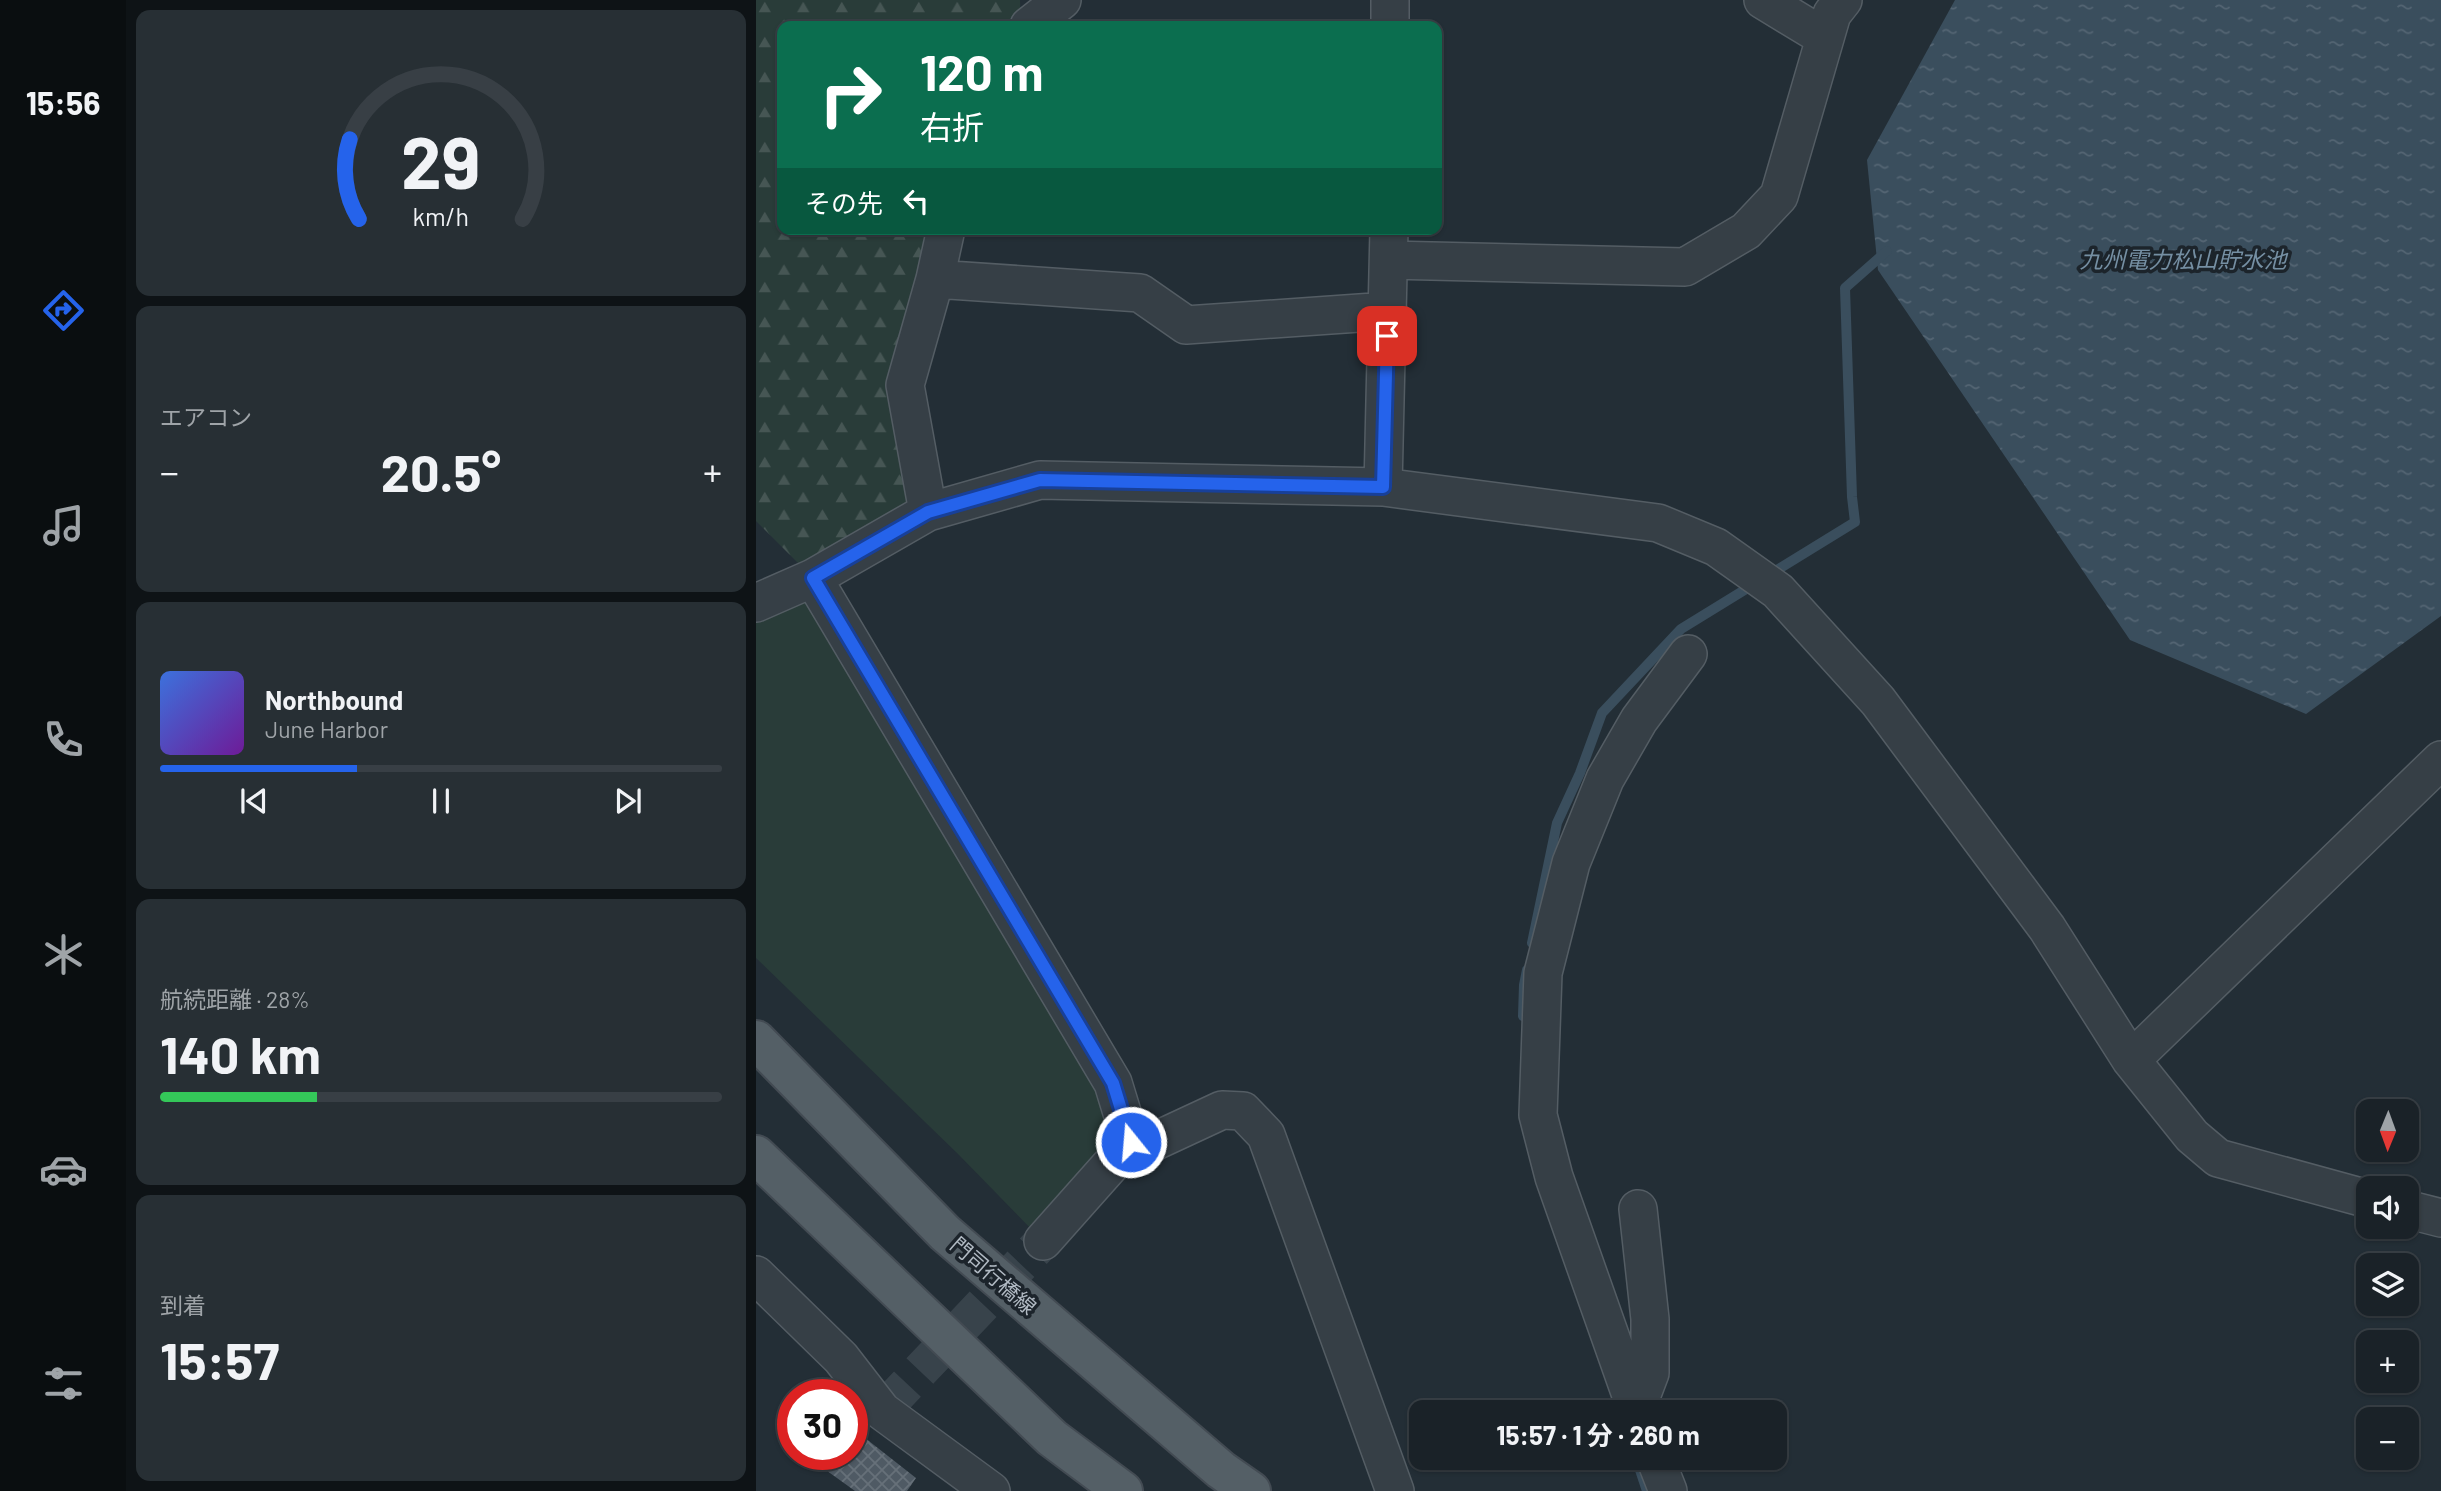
<!DOCTYPE html>
<html lang="ja">
<meta charset="utf-8">
<style>
body{margin:0;font-family:Barlow,"Noto Sans JP",sans-serif;background:#272f34;color:#f1f3f6;height:100vh;display:flex;flex-direction:column;font-size:26px;white-space:nowrap}
*{box-sizing:border-box;margin:0}
p{font-size:23px;color:#9fa4a8}
.icon{flex:none;width:38px;height:38px;fill:none;stroke:currentColor;stroke-width:2;stroke-linecap:round;stroke-linejoin:round}
.map{position:relative;flex:1;overflow:hidden}
.side{display:flex;flex-direction:column;gap:10px;padding:10px;background:#0e1316;width:630px}
.side>*{flex:none}
.top-card{position:absolute;left:21px;top:21px;width:665px;height:214px;border-radius:14px;box-shadow:0 2px 5px #0004,0 0 0 2px #383f45;background:#0b6e4f;color:#fff;overflow:hidden}
.needle{width:46px;rotate:181deg}
.controls{position:absolute;left:1600px;top:1099px;display:grid;gap:14px}
.controls a{display:grid;place-items:center;width:63px;height:63px;border-radius:14px;background:#1a2228;box-shadow:0 2px 5px #0004,0 0 0 2px #383f45;font-size:35px}
.speed{position:absolute;left:21px;top:1379px;display:flex;gap:14px;font-size:35px;font-weight:700;text-align:center}
.speed>*{display:grid;place-content:center;width:91px;height:91px;border-radius:50%;background:#1a2228;box-shadow:0 2px 5px #0004,0 0 0 2px #383f45;line-height:1}
.speed .limit{border:10px solid #d22;background:#fff;color:#111}
.pin{position:absolute;display:grid;place-items:center;width:60px;height:60px;color:#fff;margin:-30px;border-radius:14px;box-shadow:0 4px 10px #0006}
.me{position:absolute;width:77px;margin:-38px;rotate:343deg;stroke-linejoin:round;filter:drop-shadow(0 0 5px #0008)}
.turn{display:flex;align-items:center;gap:24px;height:147px;padding:0 28px;font-size:32px}
.turn .icon{width:91px;height:91px;stroke-width:2.5}
.turn b{display:block;font-size:49px;line-height:60px}
.then{display:flex;align-items:center;height:66px;padding:0 28px;background:#0003;gap:14px;font-size:26px}
.big{font-size:52px;font-weight:700;line-height:1.1}
.side .tile{flex:1;display:flex;flex-direction:column;justify-content:center;gap:10px;min-width:0;padding:0 24px;border-radius:14px;background:#272f34}
.side .dial{align-items:center;gap:0}
.dial svg{height:182px;overflow:visible;fill:none;stroke:#383f45;stroke-width:7;stroke-linecap:round;text-anchor:middle}
.dial text{fill:#f1f3f6;stroke:none}
.song{display:flex;align-items:center;gap:21px}
.cover{width:84px;height:84px;border-radius:10px;background:linear-gradient(135deg,hsl(220 70% 55%),hsl(280 70% 35%))}
.played{height:7px;border-radius:4px;background:linear-gradient(90deg,#2563eb 35%,#383f45 35%)}
.keys{display:flex;justify-content:space-around;direction:ltr}
.heat{display:flex;justify-content:space-between;align-items:center;font-size:38px;direction:ltr}
.charge{height:10px;border-radius:5px;background:linear-gradient(90deg,#34c759 28%,#383f45 0)}
.trip{position:absolute;left:653px;top:1400px;width:378px;height:70px;border-radius:14px;background:#1a2228;box-shadow:0 2px 5px #0004,0 0 0 2px #383f45;font-weight:700;line-height:70px;text-align:center}
main{display:flex;flex:1;min-height:0}
.tabs{display:flex;flex-direction:column;width:126px;justify-content:space-around;align-items:center;background:#0a0e10;color:#9fa4a8}
.tabs .icon{width:49px;height:49px}
.tabs .on{color:#2563eb}
.tabs b{font-size:32px;color:#f1f3f6}
.map>svg:first-child{display:block}
</style>
<main>
<nav class="tabs">
<b>15:56</b>
<svg class="icon on" aria-label="directions" viewBox="0 0 24 24"><path d="M12 3l9 9-9 9-9-9zM9 14v-3h6M13 9l2 2-2 2"/></svg>
<svg class="icon" aria-label="music" viewBox="0 0 24 24"><path d="M9 18V5l10-2v13"/><circle cx="6" cy="18" r="3"/><circle cx="16" cy="16" r="3"/></svg>
<svg class="icon" aria-label="phone" viewBox="0 0 24 24"><path d="M5 4h4l2 5-3 2q2 4 5 5l2-3 5 2v4C11 20 4 13 5 4z"/></svg>
<svg class="icon" aria-label="climate" viewBox="0 0 24 24"><path d="M12 3v18M4 7l16 10M4 17L20 7"/></svg>
<svg class="icon" aria-label="car" viewBox="0 0 24 24"><path d="M5 17H2v-5l4-1 3-4h7l3 4 3 1v5h-3M9 17h6M6 11h13"/><circle cx="7" cy="17" r="2"/><circle cx="17" cy="17" r="2"/></svg>
<svg class="icon" aria-label="filters" viewBox="0 0 24 24"><path d="M4 7h16M4 17h16"/><circle cx="9" cy="7" r="2"/><circle cx="15" cy="17" r="2"/></svg>
</nav>
<section class="side">
<div class="tile dial"><svg viewBox="0 0 100 80">
<path d="M14 69A42 42 0 1 1 86 69"/>
<path d="M14 69A42 42 0 0 1 10 34" stroke="#2563eb"/>
<text x="50" y="56" font-size="32" font-weight="700">29</text>
<text x="50" y="72" font-size="11">km/h</text>
</svg></div>
<div class="tile"><p>エアコン</p>
<div class="heat"><a>−</a><b class="big">20.5°</b><a>+</a></div>
</div>
<div class="tile">
<div class="song"><i class="cover"></i><div><b>Northbound</b><p>June Harbor</p></div></div>
<div class="played"></div>
<div class="keys"><svg class="icon" aria-label="previous" viewBox="0 0 24 24"><path d="M18 5L8 12l10 7zM5 5v14"/></svg><svg class="icon" aria-label="pause" viewBox="0 0 24 24"><path d="M8 5v14M16 5v14"/></svg><svg class="icon" aria-label="next" viewBox="0 0 24 24"><path d="M6 5l10 7-10 7zM19 5v14"/></svg></div>
</div>
<div class="tile"><p>航続距離 · 28%</p><b class="big">140 km</b><div class="charge"></div></div>
<div class="tile"><p>到着</p><b class="big">15:57</b></div>
</section>
<div class="map">
<svg width="1685" height="1491" viewBox="0 0 1685 1491">
<defs>
<pattern id="forest-firs" width="22" height="20" patternUnits="userSpaceOnUse" patternTransform="scale(1.75)"><rect width="22" height="20" fill="#293c39"/><path d="M5 1l3.5 6h-7zM16 11l3.5 6h-7z" fill="#465654"/></pattern>
<pattern id="water-ripples" width="26" height="14" patternUnits="userSpaceOnUse" patternTransform="scale(1.75)"><rect width="26" height="14" fill="#3a4e5d"/><path d="M2 4q2-2 4 0t4 0M15 11q2-2 4 0t4 0" fill="none" stroke="#546573"/></pattern>
<pattern id="building-cross-hatch" width="8" height="8" patternUnits="userSpaceOnUse" patternTransform="scale(1.75)"><rect width="8" height="8" fill="#4f5a64"/><path d="M0 0l8 8M0 8l8-8" fill="none" stroke="#667079"/></pattern>
</defs>
<rect width="100%" height="100%" fill="#232e36"/>
<path fill="#293c39" d="M54 598 351 1076 360 1141 278 1232 203 1155 0 958V621Z"/>
<path fill="url(#forest-firs)" d="M0 0H264L265 26H26V229H190L149 385 172 512 57 578 0 521Z"/>
<path fill="url(#water-ripples)" d="M1199 0H1685V616L1550 714 1374 640 1122 270 1111 160Z"/>
<g fill="none" stroke-linecap="round" stroke-linejoin="round">
<path stroke="#3a4e5d" stroke-width="10" d="M776 943 801 823 824 773 846 713 925 629 1099 522 1096 497 1089 288 1131 251
M767 1016 768 985 771 970
M880 1458 891 1491"/>
</g>
<path fill="url(#building-cross-hatch)" d="M104 1434 160 1478 151 1491H99L56 1460 60 1454H96V1441Z"/>
<g fill="none" stroke-linecap="round" stroke-linejoin="round">
<path stroke="#38434b" stroke-width="37" stroke-dasharray="37 18" stroke-linecap="butt" d="M126 1411 287 1241"/>
<g stroke="#545d64" stroke-width="40">
<path id="minor" d="M1007 0 1068 37
M273 26 306 0
M634 26V0
M633 260 929 267 990 231 1023 196 1076 14 1087 0
M179 279 384 293 430 325 632 311
M627 487 633 229
M172 512 149 385 179 279 190 229
M57 578 357 1083 375 1142
M0 603 57 578 172 512 284 480 627 487 902 523 960 547 1022 591 1122 701 1291 928 1375 1060 1436 1136 1462 1158 1612 1199
M1375 1060 1685 760
M375 1142 395 1143 466 1110 487 1111 510 1135 639 1491
M1650 1209 1685 1218
M287 1241 375 1142
M0 1275 85 1358 126 1411 235 1491
M880 1410 894 1373V1319L882 1209
M881 1412 798 1177 782 1115 787 973 815 863 849 779 883 720 932 654
M899 1458 912 1491"/>
</g>
<g stroke="#434b53" stroke-width="42">
<path id="major" d="M0 1040 189 1233 465 1470 495 1491
M0 1155 296 1438 367 1491"/>
</g>
<use href="#minor" stroke="#363f46" stroke-width="37"/>
<use href="#major" stroke="#545f66" stroke-width="38"/>
</g>
<g fill="none" stroke-linecap="round" stroke-linejoin="round">
<g stroke="#184099" stroke-width="18">
<path id="route" d="M375 1142 357 1083 57 578 172 512 284 480 627 487 631 336"/>
</g>
<use href="#route" stroke="#2563eb" stroke-width="12"/>
</g>
<g text-anchor="middle" dominant-baseline="central" stroke-width="7" stroke-linejoin="round" paint-order="stroke">
<g font-size="21" fill="#b1bac3" stroke="#1c242b">
<text transform="translate(238 1275) rotate(41)">門司行橋線</text>
</g>
<g font-size="23" font-style="italic" fill="#758fa3" stroke="#1c242b">
<text x="1427" y="259">九州電力松山貯水池</text>
</g>
</g>
</svg>
<div class="controls">
<a><svg class="needle" viewBox="-14 -14 28 28"><path d="M0-13l5 13h-10z" fill="#e53935"/><path d="M0 13l5-13h-10z" fill="#9fa4a8"/></svg></a>
<a><svg class="icon" aria-label="sound" viewBox="0 0 24 24"><path d="M4 9h4l5-4v14l-5-4H4zM17 9q2 3 0 6"/></svg></a>
<a><svg class="icon" aria-label="layers" viewBox="0 0 24 24"><path d="M12 4l9 5-9 5-9-5zM3 14l9 5 9-5"/></svg></a>
<a>+</a>
<a>−</a>
</div>
<div class="speed"><div class="limit">30</div></div>
<div class="pin" style="left:631px;top:336px;background:#d93025"><svg class="icon" aria-label="arrive" viewBox="0 0 24 24"><path d="M6 21V4h12l-3 4 3 4H6"/></svg></div>
<svg class="me" style="left:375px;top:1142px" viewBox="-20 -20 40 40"><circle r="17" fill="#2563eb" stroke="#fff" stroke-width="3"/><path d="M0-11L8 9 0 5-8 9z" fill="#fff"/></svg>
<div class="trip">15:57 · 1 分 · 260 m</div>
<div class="top-card">
<div class="turn"><svg class="icon" aria-label="right" viewBox="0 0 24 24"><path d="M7 20v-9h11M14 6l5 5-5 5"/></svg><div><b>120 m</b>右折</div></div>
<div class="then">その先<svg class="icon" aria-label="left" viewBox="0 0 24 24"><path d="M17 20v-9H6M10 6l-5 5 5 5"/></svg></div>
</div>
</div>
</main>
